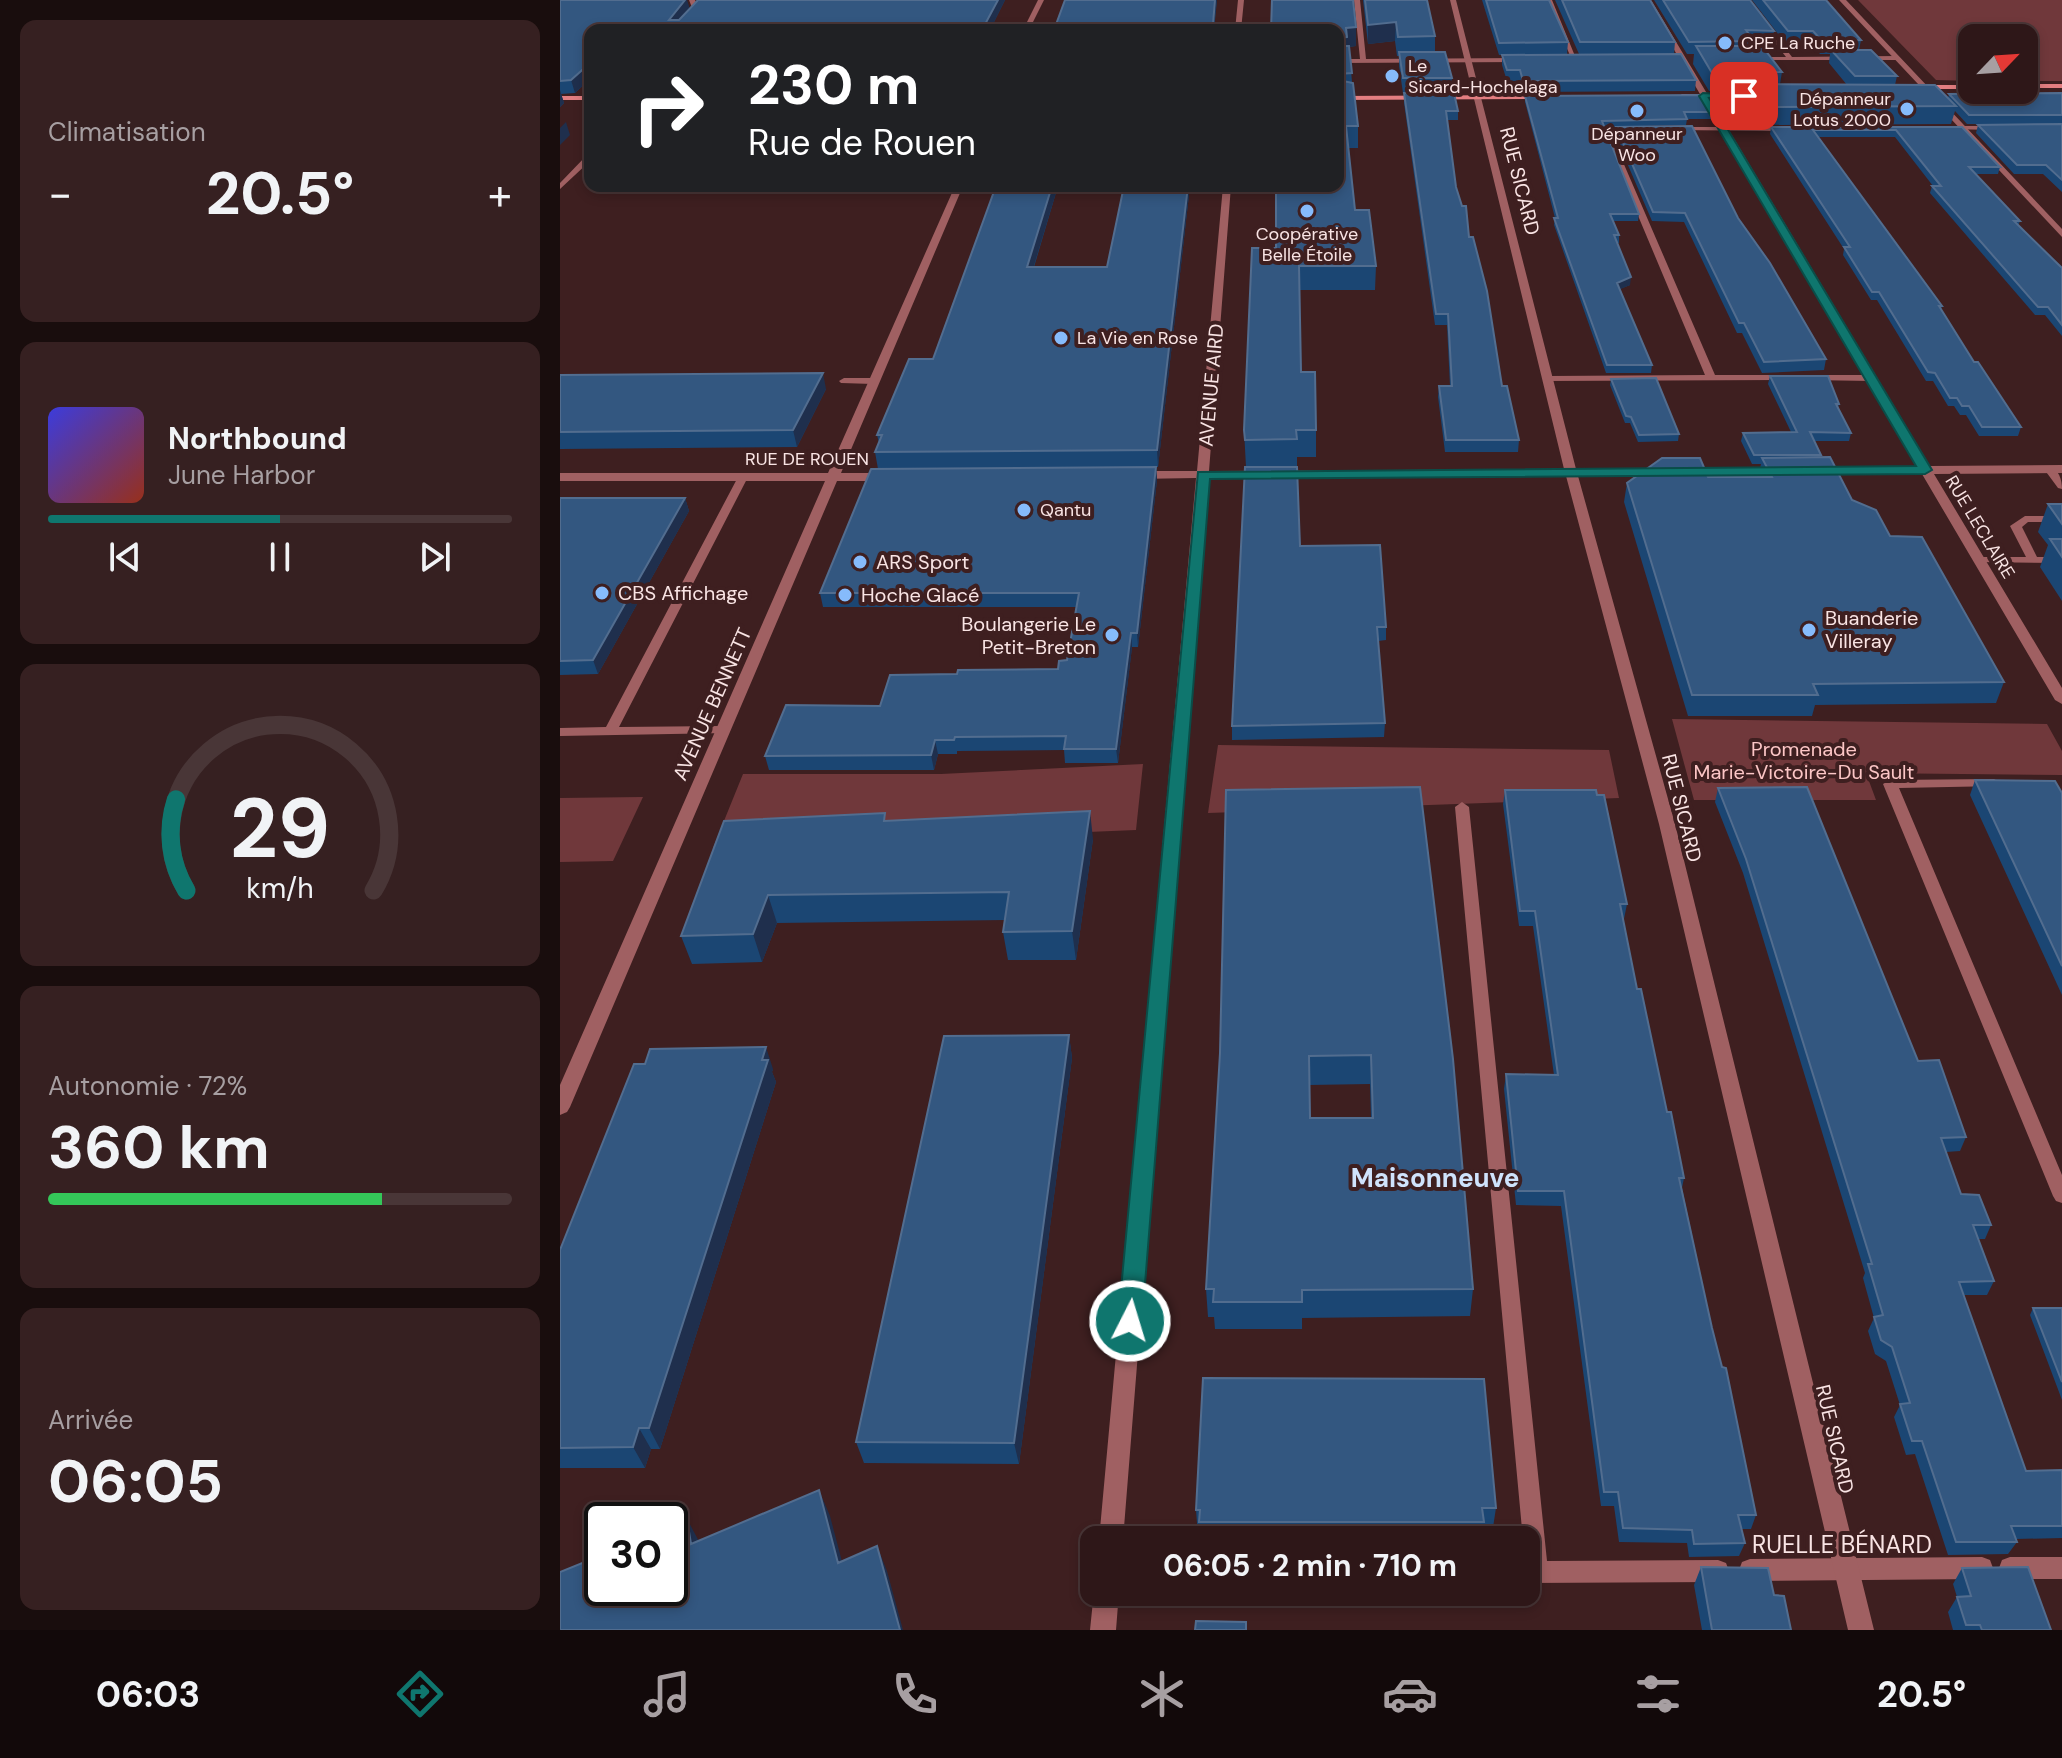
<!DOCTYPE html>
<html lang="fr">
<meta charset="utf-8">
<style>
body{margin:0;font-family:"DM Sans",sans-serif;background:#362021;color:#f1f3f6;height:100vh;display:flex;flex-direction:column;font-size:30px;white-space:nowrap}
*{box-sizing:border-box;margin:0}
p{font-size:26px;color:#a79fa2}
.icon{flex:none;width:44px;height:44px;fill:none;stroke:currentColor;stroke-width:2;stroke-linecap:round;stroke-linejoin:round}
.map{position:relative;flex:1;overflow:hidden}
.details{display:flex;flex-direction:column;gap:20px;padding:20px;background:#190d0d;width:560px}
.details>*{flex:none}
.top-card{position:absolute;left:24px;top:24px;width:760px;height:168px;border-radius:16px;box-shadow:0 4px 12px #0003,0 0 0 2px #493637;background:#202124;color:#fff;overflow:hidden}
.needle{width:52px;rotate:65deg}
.tools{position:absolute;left:1398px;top:24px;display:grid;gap:16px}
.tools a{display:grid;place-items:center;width:80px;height:80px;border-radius:16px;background:#2e1718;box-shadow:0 4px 12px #0003,0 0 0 2px #493637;font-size:40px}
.speed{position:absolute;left:24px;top:1502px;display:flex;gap:16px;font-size:40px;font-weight:700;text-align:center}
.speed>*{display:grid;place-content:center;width:104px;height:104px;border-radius:50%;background:#2e1718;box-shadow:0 4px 12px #0003,0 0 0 2px #493637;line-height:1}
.speed .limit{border:4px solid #111;border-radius:12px;background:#fff;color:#111}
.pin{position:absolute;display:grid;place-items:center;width:68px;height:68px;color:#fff;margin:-34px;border-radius:16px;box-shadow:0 4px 12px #0006}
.me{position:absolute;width:88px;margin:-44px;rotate:5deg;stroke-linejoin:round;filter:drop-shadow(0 0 6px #0008)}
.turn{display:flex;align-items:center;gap:28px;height:168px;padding:0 32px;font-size:36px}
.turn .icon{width:104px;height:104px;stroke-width:2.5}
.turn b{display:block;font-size:56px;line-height:68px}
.big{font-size:60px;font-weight:700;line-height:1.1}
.details .card{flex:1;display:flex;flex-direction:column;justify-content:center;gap:12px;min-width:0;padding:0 28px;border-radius:16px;background:#362021}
.details .dial{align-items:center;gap:0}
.dial svg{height:208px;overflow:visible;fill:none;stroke:#493637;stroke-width:7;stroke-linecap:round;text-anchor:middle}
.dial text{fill:#f1f3f6;stroke:none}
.song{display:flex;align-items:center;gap:24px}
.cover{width:96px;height:96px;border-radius:12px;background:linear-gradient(135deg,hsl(240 70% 55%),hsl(10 70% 35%))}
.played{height:8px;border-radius:4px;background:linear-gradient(90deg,#0f766e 50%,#493637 50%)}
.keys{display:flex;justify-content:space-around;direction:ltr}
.heat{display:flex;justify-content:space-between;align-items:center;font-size:44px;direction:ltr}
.charge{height:12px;border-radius:6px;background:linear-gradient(90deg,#34c759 72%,#493637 0)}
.trip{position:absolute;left:520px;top:1526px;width:460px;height:80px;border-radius:16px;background:#2e1718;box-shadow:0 4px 12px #0003,0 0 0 2px #493637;font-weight:700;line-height:80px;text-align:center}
.tabs{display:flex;height:128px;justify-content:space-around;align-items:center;background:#12090a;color:#a79fa2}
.tabs .icon{width:56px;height:56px}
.tabs .current{color:#0f766e}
.tabs b{font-size:36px;color:#f1f3f6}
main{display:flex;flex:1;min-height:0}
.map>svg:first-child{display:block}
</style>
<main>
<section class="details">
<div class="card"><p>Climatisation</p>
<div class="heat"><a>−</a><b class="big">20.5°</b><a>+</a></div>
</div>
<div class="card">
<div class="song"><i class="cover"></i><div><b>Northbound</b><p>June Harbor</p></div></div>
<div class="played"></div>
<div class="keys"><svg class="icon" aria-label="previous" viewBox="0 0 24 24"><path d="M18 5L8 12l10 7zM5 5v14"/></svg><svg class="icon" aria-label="pause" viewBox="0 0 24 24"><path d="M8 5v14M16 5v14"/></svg><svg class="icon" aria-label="next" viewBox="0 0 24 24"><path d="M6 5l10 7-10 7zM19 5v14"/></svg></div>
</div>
<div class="card dial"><svg viewBox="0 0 100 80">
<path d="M14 69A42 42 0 1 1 86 69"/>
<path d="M14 69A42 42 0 0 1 10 34" stroke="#0f766e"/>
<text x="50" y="56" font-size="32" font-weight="700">29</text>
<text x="50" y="72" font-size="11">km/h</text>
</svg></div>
<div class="card"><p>Autonomie · 72%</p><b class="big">360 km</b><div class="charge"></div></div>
<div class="card"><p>Arrivée</p><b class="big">06:05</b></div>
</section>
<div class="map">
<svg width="1502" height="1630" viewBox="0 0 1502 1630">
<rect width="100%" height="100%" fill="#3e1f20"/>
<path fill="#70383b" d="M1298 0H1502V81H1464V38H1412V81L1376 80Z
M1112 719 1487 724 1502 751V775L1306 773 1316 800H1134Z
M658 745 1049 750 1059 798 648 813Z
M583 764 576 830 153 848 183 774H381Z
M83 797 53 861 0 862V798Z"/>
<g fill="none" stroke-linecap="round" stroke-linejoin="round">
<path fill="#a06062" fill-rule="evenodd" d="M129 0H135L139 10 120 30H114L133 10Z
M794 0H800L806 59 961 58 964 60 961 62 778 63V59H800Z
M986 0H992L1017 61 1012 60Z
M1182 0H1188L1232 57 1337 56 1340 58 1337 60H1192L1194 57H1226Z
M1388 126H1435L1439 128 1435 130 1386 129Z
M1116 127H1227L1231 129 1227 131 1114 130Z
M1046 128H1071L1075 130 1071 132H1050L1155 375H1227L1232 378 1230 380 985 381 983 379 988 376 1145 375 1042 130Z
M27 155H30V161L0 189V183Z
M1252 375H1311L1316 378 1311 381 1249 380 1247 378Z
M284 378H313L318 381 313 384 281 383 279 381Z
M1489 466C1499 469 1502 480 1502 489L1498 488 1484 469Z
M183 474 188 477 59 727 162 726 169 730 167 733 0 736V728L46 727 178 477Z
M1465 516H1502V522H1468L1462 527 1477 557H1502V563L1415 562 1413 560 1419 557H1466L1450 526Z
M1434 779 1441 783 1439 786 1339 788 1502 1175V1203L1496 1201 1493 1196 1323 784 1330 780Z
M902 802 909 807 987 1561 1158 1560 1166 1563 1169 1571 1166 1579 1158 1582 966 1583V1540H963L895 807Z
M1422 1557 1430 1560 1433 1568 1430 1576 1422 1579 1190 1581 1182 1578 1179 1570 1182 1562 1190 1559Z
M1450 1557H1502V1579H1450L1442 1576 1439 1568 1442 1560Z"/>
<path fill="#a06062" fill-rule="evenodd" d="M478 0H484L469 30H463Z
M678 0H684L681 30H675Z
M890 0H896L1016 469 1104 468 1110 472 1104 476H1018L1115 824 1314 1630H1288L1099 824 1006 476 648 478 563 1540H539L636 478 576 479 570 475 576 471H637L663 186H671L649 471 1004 469Z
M1085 0H1091L1370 466 1502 465V473L1374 474 1502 688V704L1495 700 1362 474 1256 475 1250 471 1256 467H1358Z
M1279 0H1286L1502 229V237Z
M395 186H403L281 473H328L334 477 328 481H277L10 1107 7 1112 0 1115V1085L265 481H0V473H268Z
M1220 467 1224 468V474L1128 476 1122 472 1128 468Z
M534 1591 559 1592 556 1630H530Z"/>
<path fill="#e37e81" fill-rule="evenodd" d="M1464 84H1502V88H1464Z
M1353 85H1412V89H1356Z
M1121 94H1176L1180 96 1176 98H1124Z
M987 95 984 99 778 100V96Z
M0 96H30V100H0Z"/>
</g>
<path fill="#1b4673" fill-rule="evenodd" d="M0 0 130 9 138 1 137 0H445L430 30H30V79L15 93 1 94 4 103 0 107Z
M657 0 654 30H494Z
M803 0H867L875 36V52L892 78 891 92 843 93 839 66V56H837L835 41 808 44Z
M922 0H989L1008 42 1007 54H1019L995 0H1090L1115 42 1114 54 1136 80 1135 91 962 92 959 81H947L942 65V55H939Z
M1094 0H1190L1214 31 1212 43H1194L1193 46 1222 72 1220 84 1287 85 1269 63 1270 54H1260L1251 43H1225L1192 0H1266L1301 40 1299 50 1337 76 1335 85 1388 98 1389 94 1502 93V124H1407L1395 111 1391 124 1194 125 1191 118 1166 119 1155 101 1157 91H1149L1133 64 1134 54H1127Z
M796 27V46L789 47 792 82 798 126V148H788L795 210 816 266 815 290H739L741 372 756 430V457H737V466L686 467 684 430 716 248 778 186V30Z
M844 93 898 111V120H887L896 187 909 237 942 386 959 440 958 452H885L878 397 879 386H890L887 325H875L844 103Z
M965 96 1152 112 1151 119H1127L1126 125 1082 126 1178 218 1266 359 1264 370 1202 373 1182 333H1177L1124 222 1092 221 1055 135 1056 127H1045L1079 214 1078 221H1053L1059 235V243H1057L1070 285 1060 289 1092 365 1091 373H1046L994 225 995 218 965 102Z
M1502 124V192L1483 174H1454L1416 133 1418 125Z
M1211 127H1402L1440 167 1438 174H1415L1460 221 1458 226 1502 268V336L1485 315H1475L1370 193 1372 186H1373L1335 137H1258L1382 306 1381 310 1414 362 1461 427 1458 436H1419L1406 415H1400L1394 406H1388L1373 381H1366L1317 300H1311L1283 255 1284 249 1210 134Z
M498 186 474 267H547L564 186H630L598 467H596L597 480 578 647H572L558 763H505L504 750 397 751V754H378L374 770H209L205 756 397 674 498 669 507 660 516 607H263L260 593 318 469 315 452 319 443 317 435Z
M0 375 266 389 237 447 0 449Z
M1210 376 1279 404 1278 408 1291 433 1289 441H1254L1261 455 1260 458 1292 500 1330 536 1444 682 1436 703 1255 705 1252 716H1128L1064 502 1067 483 1148 477H1198L1201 464H1192L1181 441 1183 433 1231 432 1208 384Z
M1051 379 1119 434 1118 441 1078 442 1070 423H1065L1050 385Z
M0 498H125L129 511 38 674 0 675Z
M1488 504H1502V601L1480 567 1488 545 1478 532Z
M740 546 826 627V640L818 641 825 723 824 737 672 740V726Z
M1415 780 1502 793V995L1410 795Z
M860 787 913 1289 910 1316 742 1318V1329H655L654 1317H648L646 1289ZM810 1084 811 1118H750L749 1085Z
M1158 788 1358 1061 1406 1137 1400 1151 1386 1152 1401 1194 1431 1225 1425 1239H1418L1434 1281 1427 1295H1404L1466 1471 1502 1470V1538L1456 1539 1457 1542 1448 1554 1388 1555 1355 1454 1346 1455 1334 1417 1340 1405 1326 1361 1315 1354 1308 1331 1314 1318 1303 1278 1305 1273 1183 873 1155 802Z
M945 790 1067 904 1064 919H1063L1077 989 1124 1178 1122 1188 1152 1328 1196 1515 1191 1529H1181L1185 1543 1179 1556 1129 1557 1127 1543 1059 1542 1054 1506H1041L1001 1206 956 1205 944 1089 946 1074 994 1075 973 926H959L943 804Z
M327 821 533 839 516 960H448L443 932 445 920 217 923 202 962 132 964 121 936Z
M509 1035 512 1058 459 1464 304 1463 296 1442Z
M213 1069 212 1072 216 1082 100 1449H91L85 1468H0V1250Z
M1473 1308H1502V1400L1470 1315Z
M936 1508 932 1534H922L921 1540H641V1536H638L636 1510Z
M1141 1567 1214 1595 1231 1630H1142L1134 1585Z
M1402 1568 1491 1630H1393L1388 1612 1397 1597 1393 1584Z"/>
<path fill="#1f2f4d" d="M125 0H127L130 9 114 30 109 20Z
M438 0H445L430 30H422Z
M655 0H657L653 30V24Z
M836 22 835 41 808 44V25Z
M796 27V46L787 47 778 58V39L786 28Z
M30 63V79L15 93 11 80Z
M0 90 4 103 0 107Z
M6 122 10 135 0 145V128Z
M492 186H498L469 282 467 267Z
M628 186H630L598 467 597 450Z
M1071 277 1070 285 1056 291 1057 283Z
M263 373 266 389 237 447 233 430Z
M596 467 597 480 578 647 577 633Z
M125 498 129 511 38 674 33 660Z
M571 633 572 647 558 763 556 749Z
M375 740 378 754 374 770 371 755Z
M530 811 533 839 516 960 512 931Z
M208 895 217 923 202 962 193 934Z
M509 1035 512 1058 459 1464 454 1443Z
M206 1047 213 1069 212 1072 216 1082 100 1449 89 1428Z
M79 1428 91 1449 85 1468 73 1447Z
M259 1490 270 1516 289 1588 278 1563Z
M127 1519 141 1545 131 1544Z
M317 1546 327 1571 343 1630H340Z"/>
<path fill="#335780" stroke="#526d8f" stroke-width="2" fill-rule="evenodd" d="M0 0H125L109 20H119L138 0H438L422 30H30V63L11 80 0 81Z
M505 0H655L653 24H587L585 30H494Z
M712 0H793L796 27 786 28 787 37 778 39V30H711Z
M805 0H867L875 36 838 37 836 22 808 25Z
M926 0H989L1008 42 939 43Z
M1002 0H1090L1115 42H1020Z
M1103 0H1190L1214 31 1186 30 1194 41 1129 42Z
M1203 0H1266L1301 40 1262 41 1253 31H1228Z
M778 46H789L792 73 778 74Z
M1136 46H1202L1222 72 1152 73Z
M1271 50H1311L1337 76H1295Z
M839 52H885L892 78H843Z
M1121 54 1136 80 963 81 960 70H947L942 55Z
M778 80 793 83 798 126H786L795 210H809L816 266H739L741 372H755L756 430H736L737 439 685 440 684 430 692 248H716V186H778Z
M1158 84 1375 85 1396 106 1197 107 1194 101H1168Z
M844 93H894L898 111H886L896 187 902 206H906L909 237H913L927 291 942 386H947L959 440H886L879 386H892L888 314H876Z
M1502 93V115H1409L1389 94Z
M1142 95 1152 112H1124L1127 119 1042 121 1079 214H1050L1059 235H1054L1071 277 1057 283 1092 365H1047L994 218H998L965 96Z
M1502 124V180L1486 165H1457L1418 125Z
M1132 126 1178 218 1210 263 1266 359 1204 362 1184 323H1179L1125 213 1093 212 1056 127Z
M1211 127H1402L1440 167H1409L1460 221H1454L1502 268V325L1488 307H1478L1372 186H1381L1336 130H1253L1382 306H1379L1414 362H1418L1461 427H1422L1409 406H1402L1397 398H1390L1375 373 1368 372 1319 292H1312L1284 247H1290Z
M436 186H492L467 267H547L564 186H628L597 450 315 452 322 435H317L349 359H373Z
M263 373 233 430 0 432V375Z
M1210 376H1268L1279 404H1276L1291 433 1250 432 1261 455H1194L1183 433 1237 432Z
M1096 378 1119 434 1079 435 1071 417 1066 416 1051 379Z
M1270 457 1292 500 1316 510 1330 536 1362 537 1444 682 1253 684 1258 695H1132L1067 483 1102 458H1140L1148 477H1212L1202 458Z
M596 467 577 633H571L556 749H504L506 736 395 737 394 740H375L371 755 205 756 226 705 320 706 330 675 397 674 398 670 498 669 499 661 507 660 519 593H260L311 469Z
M685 467H737L740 546 820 545 826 627H817L825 723 672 726Z
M0 498H125L33 660 0 661Z
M1488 504H1502V524Z
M1490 539H1502V557Z
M1415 780 1495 781 1502 793V966Z
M860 787 893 1059 913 1289 742 1290V1302H653L654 1289H646L660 1053 666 790ZM811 1055 813 1118H750L749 1056Z
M1247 787 1358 1061 1379 1060 1406 1137 1381 1138 1401 1194 1419 1195 1431 1225H1413L1434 1281 1399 1282 1466 1471 1502 1470V1526H1451L1457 1542H1396L1362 1441H1352L1340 1404 1350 1403 1332 1347 1321 1340 1314 1317 1323 1315 1308 1264H1312L1186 859 1158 788Z
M945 790H1036L1037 795H1044L1067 904H1060L1077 989H1081L1107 1112H1111L1124 1178H1119L1152 1328 1162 1367 1166 1368 1196 1515H1178L1185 1543 1134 1544 1132 1530 1063 1528 1058 1492H1044L1004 1191H958L946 1074 998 1075 975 911H960Z
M530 811 512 931 443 932 449 892 208 895 193 934 121 936 164 821 325 813 324 821Z
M509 1035 454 1443 296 1442 384 1036Z
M206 1047 202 1060H208L89 1428H79L73 1447 0 1448V1250L74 1064H85L90 1049Z
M1473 1308H1502V1382Z
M643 1378 924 1379 936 1508H922L924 1522H639L640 1510H636Z
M259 1490 278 1563 317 1546 340 1630H0V1572L42 1555V1588H110V1526L127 1519 131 1544Z
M1141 1567 1208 1568 1214 1595 1224 1596 1231 1630H1152Z
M1468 1567 1491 1630H1422L1420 1625H1406L1397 1597 1411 1596 1402 1568Z
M636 1621 686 1622V1630H635Z"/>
<path fill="#0f766e" stroke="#0a4d48" stroke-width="2" d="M1143 93 1189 96 1149 98 1372 470 1365 474 650 479 582 1321 579 1329 570 1332 561 1329 558 1321 638 472 1356 466 1139 96Z"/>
<g fill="#86bbfb" stroke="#3e1f20" stroke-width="3">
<circle cx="1165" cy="43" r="8"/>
<circle cx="832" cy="76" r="8"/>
<circle cx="1347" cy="109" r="8"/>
<circle cx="1077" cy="111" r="8"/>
<circle cx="747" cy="211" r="8"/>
<circle cx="501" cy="338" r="8"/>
<circle cx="464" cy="510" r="8"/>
<circle cx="300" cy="562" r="8"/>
<circle cx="42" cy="593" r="8"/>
<circle cx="285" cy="595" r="8"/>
<circle cx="1249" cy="630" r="8"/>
<circle cx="552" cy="635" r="8"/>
</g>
<g text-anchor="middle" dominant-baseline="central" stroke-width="8" stroke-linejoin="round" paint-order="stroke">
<g font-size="18" fill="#f9e4e4" stroke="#3e1f20" text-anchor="start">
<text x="1181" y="43">CPE La Ruche</text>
<text x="848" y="66">Le<tspan x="848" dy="21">Sicard-Hochelaga</tspan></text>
<text x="1331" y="99" text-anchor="end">Dépanneur<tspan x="1331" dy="21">Lotus 2000</tspan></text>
<text x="1077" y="134" text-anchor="middle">Dépanneur<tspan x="1077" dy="21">Woo</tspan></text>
<text x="747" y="234" text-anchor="middle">Coopérative<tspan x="747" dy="21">Belle Étoile</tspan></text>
<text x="517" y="338">La Vie en Rose</text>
<text x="480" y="510">Qantu</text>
</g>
<g font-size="18" fill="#f9e4e4" stroke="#3e1f20">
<text x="247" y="459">RUE DE ROUEN</text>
<text transform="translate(1420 527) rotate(59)">RUE LECLAIRE</text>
</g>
<g font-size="20" fill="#f9e4e4" stroke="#3e1f20">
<text transform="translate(960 181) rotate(76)">RUE SICARD</text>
<text transform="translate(651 385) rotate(-85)">AVENUE AIRD</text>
<text transform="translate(152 704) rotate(-66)">AVENUE BENNETT</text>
<text transform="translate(1122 808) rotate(76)">RUE SICARD</text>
<text transform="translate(1275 1439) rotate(77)">RUE SICARD</text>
</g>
<g font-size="20" fill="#f9e4e4" stroke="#3e1f20" text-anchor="start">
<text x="316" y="562">ARS Sport</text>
<text x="58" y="593">CBS Affichage</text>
<text x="301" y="595">Hoche Glacé</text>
<text x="1265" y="618">Buanderie<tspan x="1265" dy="23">Villeray</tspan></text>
<text x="536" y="624" text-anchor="end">Boulangerie Le<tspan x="536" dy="23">Petit-Breton</tspan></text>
</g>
<g font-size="20" fill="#fcc6c6" stroke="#3e1f20">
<text x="1244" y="749">Promenade<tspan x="1244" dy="23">Marie-Victoire-Du Sault</tspan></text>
</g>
<g font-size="24" fill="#f9e4e4" stroke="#3e1f20">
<text x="1282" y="1544">RUELLE BÉNARD</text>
</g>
<g font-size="26" font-weight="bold" fill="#cfe3fc" stroke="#3e1f20">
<text x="875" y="1178">Maisonneuve</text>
</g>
</g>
</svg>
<div class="tools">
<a><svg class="needle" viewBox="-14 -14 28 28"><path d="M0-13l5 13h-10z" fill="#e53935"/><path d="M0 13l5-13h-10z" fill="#a79fa2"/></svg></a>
</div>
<div class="speed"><div class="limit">30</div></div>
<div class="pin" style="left:1184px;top:96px;background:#d93025"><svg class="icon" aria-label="arrive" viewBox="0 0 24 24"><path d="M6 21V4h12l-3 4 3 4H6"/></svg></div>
<svg class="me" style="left:570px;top:1321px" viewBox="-20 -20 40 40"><circle r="17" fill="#0f766e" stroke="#fff" stroke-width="3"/><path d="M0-11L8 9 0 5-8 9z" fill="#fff"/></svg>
<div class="trip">06:05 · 2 min · 710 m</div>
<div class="top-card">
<div class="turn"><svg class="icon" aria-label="right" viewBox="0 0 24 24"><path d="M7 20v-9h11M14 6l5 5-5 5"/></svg><div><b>230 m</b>Rue de Rouen</div></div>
</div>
</div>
</main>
<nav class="tabs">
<b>06:03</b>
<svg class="icon current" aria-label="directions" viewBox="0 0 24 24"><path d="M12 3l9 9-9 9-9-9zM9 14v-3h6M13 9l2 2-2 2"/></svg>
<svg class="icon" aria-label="music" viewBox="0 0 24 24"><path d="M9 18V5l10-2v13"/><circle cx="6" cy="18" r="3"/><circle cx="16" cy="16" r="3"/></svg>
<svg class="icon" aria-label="phone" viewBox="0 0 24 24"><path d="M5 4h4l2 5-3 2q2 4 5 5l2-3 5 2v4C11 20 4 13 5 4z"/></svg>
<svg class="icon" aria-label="climate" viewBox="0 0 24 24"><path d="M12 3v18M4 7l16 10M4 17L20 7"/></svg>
<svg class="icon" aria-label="car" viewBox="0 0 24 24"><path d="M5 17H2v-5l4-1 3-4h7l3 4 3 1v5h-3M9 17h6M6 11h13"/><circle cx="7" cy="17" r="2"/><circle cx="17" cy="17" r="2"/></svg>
<svg class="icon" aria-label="filters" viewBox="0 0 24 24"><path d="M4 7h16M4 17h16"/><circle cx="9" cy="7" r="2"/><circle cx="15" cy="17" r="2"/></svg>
<b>20.5°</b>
</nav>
